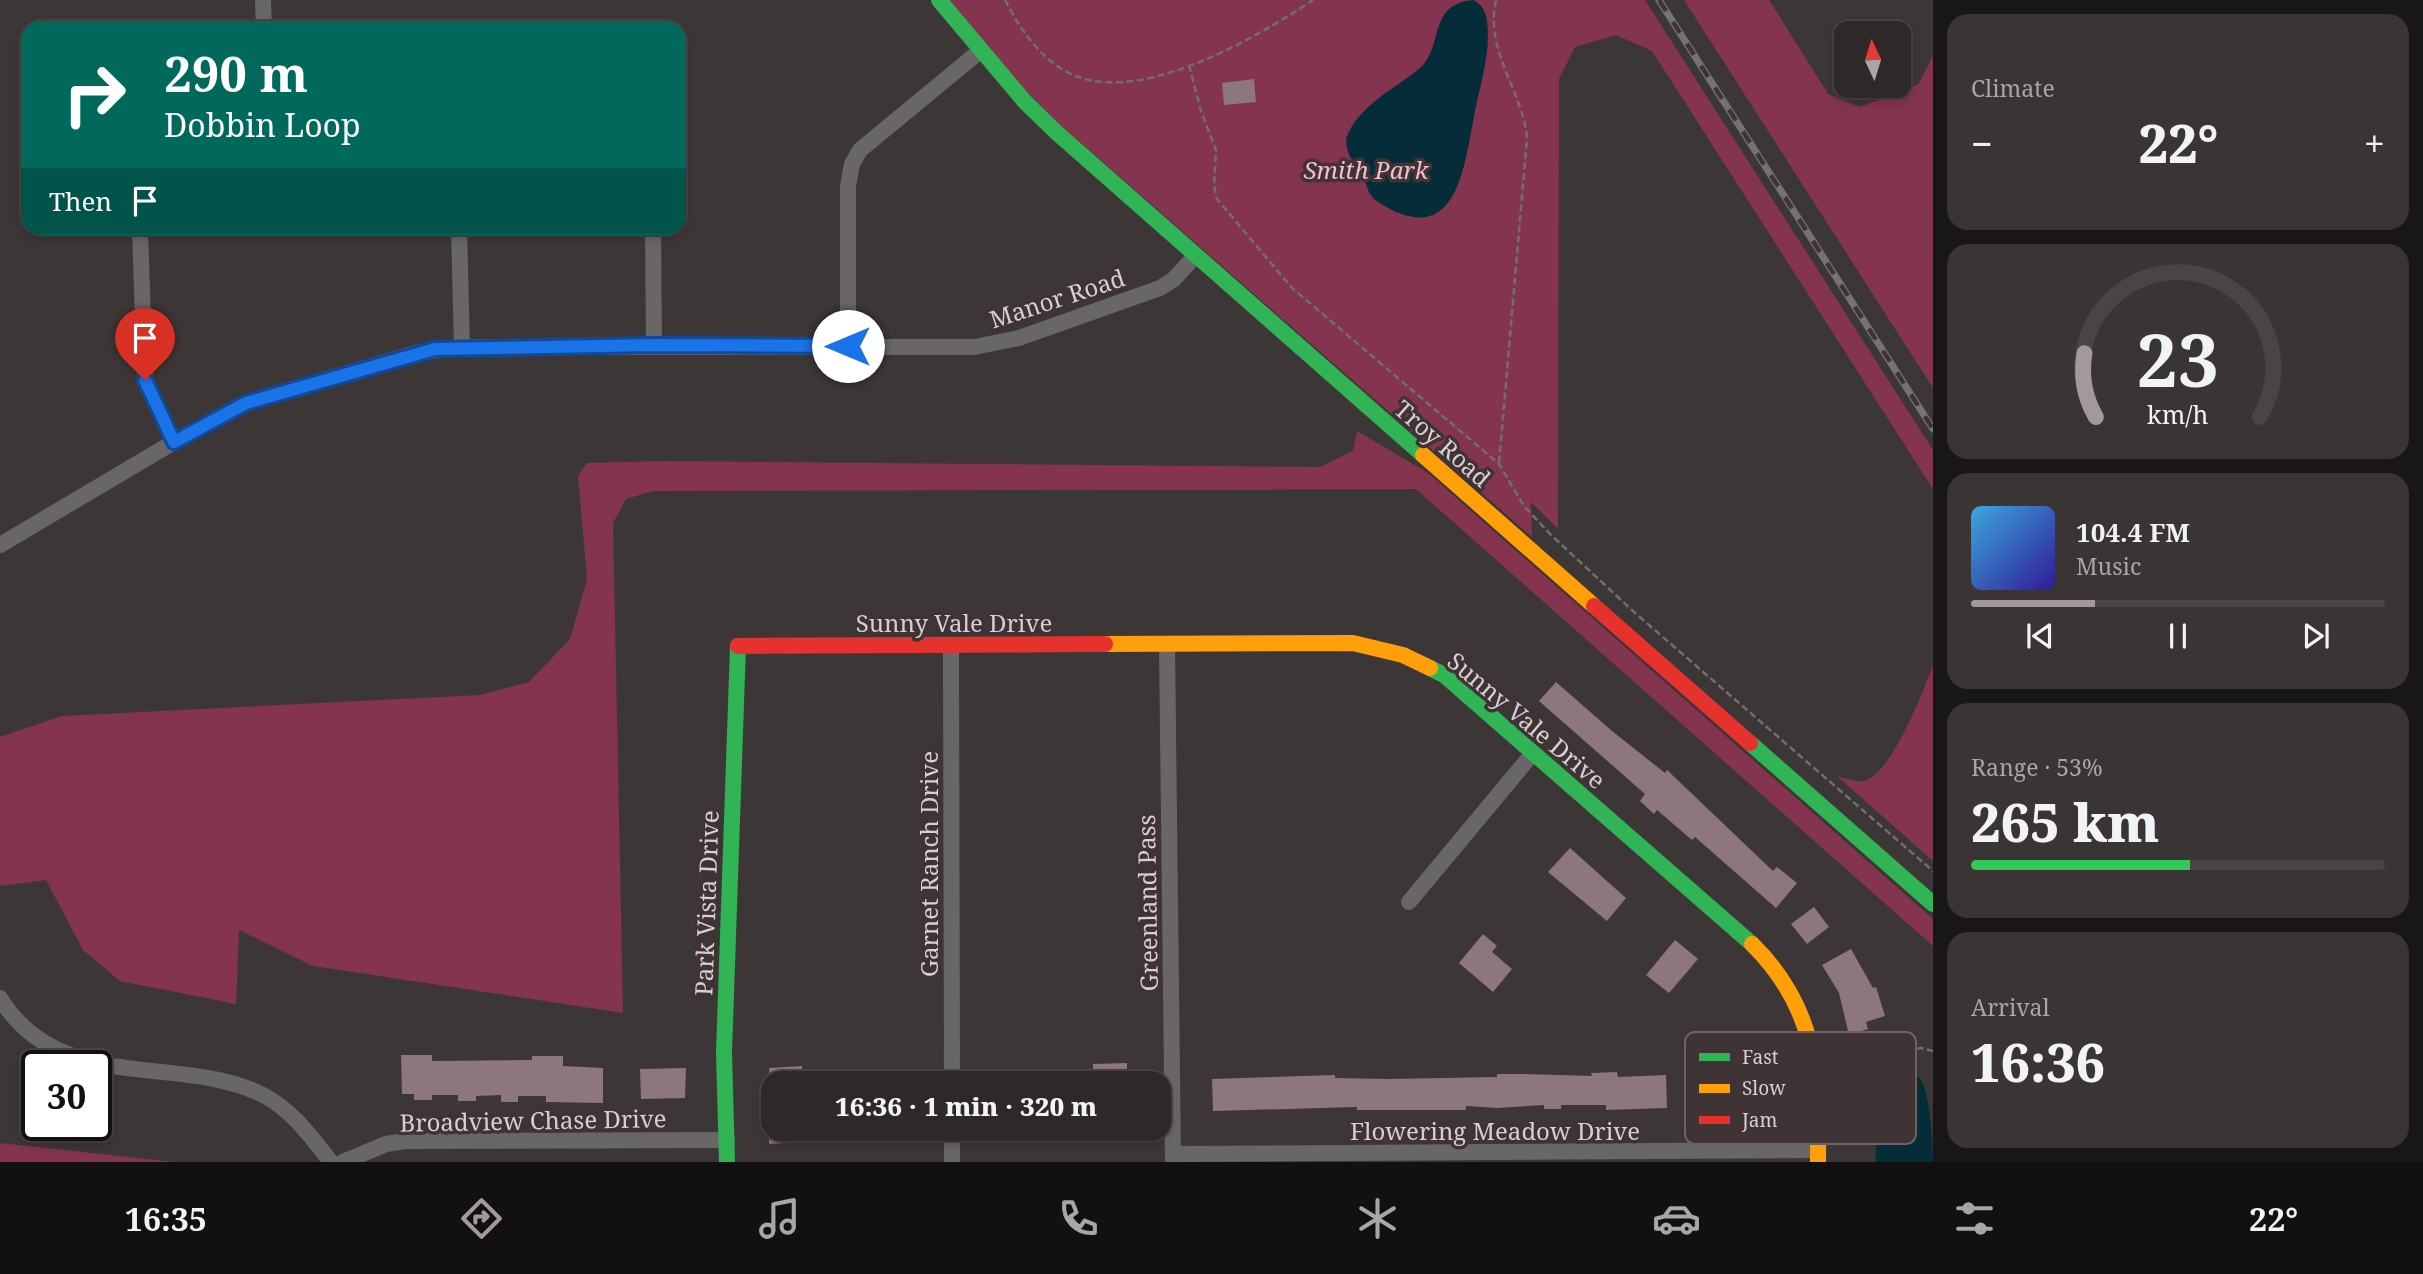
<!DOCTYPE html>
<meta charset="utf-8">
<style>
body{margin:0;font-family:"Noto Serif",serif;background:#3a3435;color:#f1f3f6;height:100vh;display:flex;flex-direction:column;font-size:26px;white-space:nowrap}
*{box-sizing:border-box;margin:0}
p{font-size:23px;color:#a7a6a8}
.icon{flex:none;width:38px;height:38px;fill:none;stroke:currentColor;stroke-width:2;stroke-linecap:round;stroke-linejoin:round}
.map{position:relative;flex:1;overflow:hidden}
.drawer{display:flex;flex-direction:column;gap:14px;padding:14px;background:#191617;width:490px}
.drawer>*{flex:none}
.guide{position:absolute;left:21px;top:21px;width:665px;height:214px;border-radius:21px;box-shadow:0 4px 10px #0003,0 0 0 2px #494446;background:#00695c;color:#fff;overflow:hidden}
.needle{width:46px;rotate:356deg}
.controls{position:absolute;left:1834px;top:21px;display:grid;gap:14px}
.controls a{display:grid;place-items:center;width:77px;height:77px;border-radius:14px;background:#2e2829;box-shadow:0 4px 10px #0003,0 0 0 2px #494446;font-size:35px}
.speed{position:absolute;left:21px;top:1050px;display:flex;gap:14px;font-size:35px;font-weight:700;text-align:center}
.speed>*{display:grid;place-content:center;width:91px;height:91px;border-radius:50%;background:#2e2829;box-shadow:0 4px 10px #0003,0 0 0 2px #494446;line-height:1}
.speed .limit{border:4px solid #111;border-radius:10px;background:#fff;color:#111}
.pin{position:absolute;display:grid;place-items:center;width:60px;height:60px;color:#fff;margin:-72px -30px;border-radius:50% 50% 50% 0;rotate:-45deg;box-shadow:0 0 7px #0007}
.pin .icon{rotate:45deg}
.me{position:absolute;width:77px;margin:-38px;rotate:270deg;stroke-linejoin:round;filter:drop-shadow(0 0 5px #0008)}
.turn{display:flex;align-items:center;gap:24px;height:147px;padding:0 28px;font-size:32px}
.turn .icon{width:91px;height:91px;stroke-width:2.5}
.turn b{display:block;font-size:49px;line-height:60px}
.then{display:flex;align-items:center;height:66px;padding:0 28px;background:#0003;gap:14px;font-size:26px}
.big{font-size:52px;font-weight:800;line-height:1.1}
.drawer .card{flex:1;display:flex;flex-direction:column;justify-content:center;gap:10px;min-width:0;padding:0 24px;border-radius:21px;background:#3a3435}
.drawer .dial{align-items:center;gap:0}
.dial svg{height:182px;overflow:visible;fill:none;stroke:#494446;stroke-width:7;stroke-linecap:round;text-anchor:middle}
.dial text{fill:#f1f3f6;stroke:none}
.song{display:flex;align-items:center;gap:21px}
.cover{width:84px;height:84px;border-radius:10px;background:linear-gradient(135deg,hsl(200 70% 55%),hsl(250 70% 35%))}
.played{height:7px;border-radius:4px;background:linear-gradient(90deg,#a1999b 30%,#494446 30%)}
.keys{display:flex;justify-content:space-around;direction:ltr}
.heat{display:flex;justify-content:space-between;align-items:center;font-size:38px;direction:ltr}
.charge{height:10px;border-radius:5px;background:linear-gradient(90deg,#34c759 53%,#494446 0)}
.trip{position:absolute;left:761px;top:1071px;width:410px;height:70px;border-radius:21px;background:#2e2829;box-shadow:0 4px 10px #0003,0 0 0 2px #494446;font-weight:800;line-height:70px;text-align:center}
.menu{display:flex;height:112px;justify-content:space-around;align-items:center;background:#121010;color:#a7a6a8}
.menu .icon{width:49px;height:49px}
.menu .on{color:#a1999b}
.menu b{font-size:32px;color:#f1f3f6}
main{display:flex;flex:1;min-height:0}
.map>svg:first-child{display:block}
</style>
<main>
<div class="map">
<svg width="1933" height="1162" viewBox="0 0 1933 1162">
<rect width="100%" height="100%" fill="#3d3637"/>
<path fill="#84344f" d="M948 0H1645L1933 450V489L1652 51 1616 35 1575 47 1559 79 1558 529 1531 502 1532 537 1016 86Z
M1684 0H1769L1828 94 1860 107 1919 84 1933 55V388Z
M1357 431 1428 473 1933 919V946L1416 489 653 491 626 499 613 523 623 1013 313 966 239 930 236 1004 120 981 83 950 46 880 0 886V737L62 716 480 695 529 682 570 639 587 579 578 476 587 463 666 461 1320 467 1353 451Z
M1933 665V861L1837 776C1844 778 1856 782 1864 781 1892 774 1923 691 1933 665Z
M0 1143 174 1162H0Z"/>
<path fill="#052c39" d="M1474 0C1482 5 1486 12 1487 21 1491 52 1481 81 1475 111 1464 166 1458 253 1378 202 1365 193 1368 182 1360 171 1352 159 1346 154 1346 139 1358 105 1395 89 1420 68 1444 48 1427 3 1474 0Z
M1905 1076C1911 1076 1916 1074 1920 1079 1930 1090 1933 1146 1933 1162H1876L1875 1108 1878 1088Z"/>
<path fill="#8d767c" d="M1254 79 1256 102 1224 105 1222 83Z
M1556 682 1612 731 1665 773 1667 770 1773 871 1777 867 1797 883 1776 908 1695 837 1692 840 1657 810 1654 814 1640 801 1645 794 1539 701Z
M1570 848 1626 898 1607 921 1548 872Z
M1814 907 1829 927 1807 944 1791 924Z
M1483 934 1497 946 1492 952 1512 969 1493 992 1459 963Z
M1675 940 1698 959 1669 993 1646 975Z
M1851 949 1873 988 1876 987 1885 1016 1866 1022 1868 1029 1849 1035 1839 993 1822 965Z
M401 1055H432V1061L532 1060V1056H563V1066L603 1068V1103L546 1102V1096H518V1102H501V1095L476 1096V1101H458V1095H432V1100H414V1094H402Z
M1127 1063V1080H1121V1083H1093V1064Z
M802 1066 803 1083H770L769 1068Z
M686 1068 685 1098 641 1099 640 1069Z
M1617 1072 1618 1077 1666 1075 1667 1108 1606 1110V1105H1561V1109H1544V1105L1497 1108 1466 1106V1110H1357V1107L1213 1111 1212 1079 1335 1075V1078L1388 1079 1497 1077V1074H1525L1592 1076 1591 1073Z
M769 1129H801V1142L769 1144Z"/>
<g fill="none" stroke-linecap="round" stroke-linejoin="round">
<path stroke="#716e6e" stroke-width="2.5" stroke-dasharray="7 3.5" stroke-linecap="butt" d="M1005 0C1020 29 1040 59 1071 74 1140 106 1256 38 1313 0
M1496 0C1484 51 1523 91 1527 138L1499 464
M1189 65 1201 111 1216 150 1214 185 1217 199 1292 288 1499 464 1524 506 1550 534 1634 612 1933 871
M1833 1049 1901 1052 1921 1048 1933 1051"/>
<path stroke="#686666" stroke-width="16" d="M263 0 264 28
M145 228 140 230 145 380 174 442
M459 228 462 347
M653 228 654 345
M848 346V186L852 164 860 150 980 51
M0 545 174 442 246 403 416 353 462 347H974L1019 338 1160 288 1173 280 1195 256
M1167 644 1173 1162
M951 645 952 1083
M1409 902 1533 753
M0 998C60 1096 181 1053 263 1095 292 1110 311 1137 331 1162
M952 1129V1162
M1173 1154 1818 1150
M343 1162 386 1144 406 1141 727 1140"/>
<path stroke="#30b455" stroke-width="16" d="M939 0 1025 102 1056 132 1423 455
M1430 668 1444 675 1752 944
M1750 743 1933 904
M727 1162 724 1052 738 646"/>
<path stroke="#ff9f0a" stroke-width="16" d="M1423 455 1594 606
M1105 644 1353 643 1403 655 1430 668
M1752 944C1818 1009 1819 1076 1818 1162"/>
<path stroke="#e5322d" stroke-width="16" d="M1594 606 1750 743
M738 646 1105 644"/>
<g stroke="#747272" stroke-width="7">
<path id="rail" d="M1659 0 1933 429"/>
</g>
<use href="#rail" stroke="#403336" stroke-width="4.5" stroke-dasharray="13" stroke-linecap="butt"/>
</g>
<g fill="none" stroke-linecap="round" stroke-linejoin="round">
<g stroke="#114b97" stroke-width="18">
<path id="route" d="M145 380 174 442 246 403 435 349 654 345 848 346"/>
</g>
<use href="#route" stroke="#1a73e8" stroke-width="12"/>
</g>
<g text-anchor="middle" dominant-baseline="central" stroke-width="7" stroke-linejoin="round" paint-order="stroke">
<g font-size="24" font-style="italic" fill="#f4becb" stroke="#403336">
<text x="1366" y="169">Smith Park</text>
</g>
<g font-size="24" fill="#d7cfd1" stroke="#403336">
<text transform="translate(1057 298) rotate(-18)">Manor Road</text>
<text transform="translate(1443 443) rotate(41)">Troy Road</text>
<text x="954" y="622">Sunny Vale Drive</text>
<text transform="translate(1527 720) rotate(40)">Sunny Vale Drive</text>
<text transform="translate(928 864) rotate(-90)">Garnet Ranch Drive</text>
<text transform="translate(706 903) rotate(-88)">Park Vista Drive</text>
<text transform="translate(1147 903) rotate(-91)">Greenland Pass</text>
<text transform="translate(533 1120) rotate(-1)">Broadview Chase Drive</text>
<text x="1495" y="1130">Flowering Meadow Drive</text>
</g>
</g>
<rect x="1685" y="1032" width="231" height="112" rx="10" fill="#403336" stroke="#6d6264" stroke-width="2"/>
<rect x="1699" y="1053" width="31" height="8" fill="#30b455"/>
<rect x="1699" y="1084" width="31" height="9" fill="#ff9f0a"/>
<rect x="1699" y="1116" width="31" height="8" fill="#e5322d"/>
<g font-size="19" fill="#d7cfd1">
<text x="1742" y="1064">Fast</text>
<text x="1742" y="1095">Slow</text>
<text x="1742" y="1127">Jam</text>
</g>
</svg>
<div class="controls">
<a><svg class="needle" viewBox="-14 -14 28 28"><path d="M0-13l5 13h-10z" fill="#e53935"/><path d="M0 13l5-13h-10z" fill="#a7a6a8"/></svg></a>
</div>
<div class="speed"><div class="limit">30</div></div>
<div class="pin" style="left:145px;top:380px;background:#d93025"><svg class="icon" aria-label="arrive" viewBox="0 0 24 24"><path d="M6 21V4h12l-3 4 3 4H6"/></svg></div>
<svg class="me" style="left:848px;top:346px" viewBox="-20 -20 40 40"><circle r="19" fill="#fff"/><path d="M0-13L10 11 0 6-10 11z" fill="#1a73e8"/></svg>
<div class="trip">16:36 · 1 min · 320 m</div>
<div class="guide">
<div class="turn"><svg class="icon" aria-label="right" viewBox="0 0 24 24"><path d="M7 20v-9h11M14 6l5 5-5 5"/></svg><div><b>290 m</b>Dobbin Loop</div></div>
<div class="then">Then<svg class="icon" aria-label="arrive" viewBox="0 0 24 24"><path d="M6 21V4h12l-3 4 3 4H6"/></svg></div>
</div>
</div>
<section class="drawer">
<div class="card"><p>Climate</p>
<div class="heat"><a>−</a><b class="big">22°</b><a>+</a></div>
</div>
<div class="card dial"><svg viewBox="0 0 100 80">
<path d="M14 69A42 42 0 1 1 86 69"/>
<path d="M14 69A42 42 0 0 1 9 41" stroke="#a1999b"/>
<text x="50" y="56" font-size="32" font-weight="700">23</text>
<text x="50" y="72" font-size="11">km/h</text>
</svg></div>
<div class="card">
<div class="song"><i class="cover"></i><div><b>104.4 FM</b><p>Music</p></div></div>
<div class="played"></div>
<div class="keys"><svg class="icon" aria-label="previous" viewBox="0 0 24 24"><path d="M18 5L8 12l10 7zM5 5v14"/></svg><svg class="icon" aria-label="pause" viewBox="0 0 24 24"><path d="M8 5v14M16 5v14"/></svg><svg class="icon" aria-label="next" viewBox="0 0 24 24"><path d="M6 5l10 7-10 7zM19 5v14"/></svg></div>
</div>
<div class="card"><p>Range · 53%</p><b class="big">265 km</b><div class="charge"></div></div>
<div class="card"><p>Arrival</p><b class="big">16:36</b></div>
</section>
</main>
<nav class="menu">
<b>16:35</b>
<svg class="icon on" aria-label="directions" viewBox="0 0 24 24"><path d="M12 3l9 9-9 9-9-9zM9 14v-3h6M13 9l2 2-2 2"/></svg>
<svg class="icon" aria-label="music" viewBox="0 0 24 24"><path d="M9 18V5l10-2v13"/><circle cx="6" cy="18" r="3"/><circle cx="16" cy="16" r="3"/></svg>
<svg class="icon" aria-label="phone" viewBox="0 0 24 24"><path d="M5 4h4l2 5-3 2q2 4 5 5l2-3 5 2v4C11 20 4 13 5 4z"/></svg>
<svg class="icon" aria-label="climate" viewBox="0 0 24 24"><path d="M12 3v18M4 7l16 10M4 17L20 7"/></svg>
<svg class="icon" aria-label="car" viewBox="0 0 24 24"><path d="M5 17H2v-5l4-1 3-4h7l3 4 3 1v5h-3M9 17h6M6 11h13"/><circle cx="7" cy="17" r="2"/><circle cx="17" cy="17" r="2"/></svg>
<svg class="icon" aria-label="filters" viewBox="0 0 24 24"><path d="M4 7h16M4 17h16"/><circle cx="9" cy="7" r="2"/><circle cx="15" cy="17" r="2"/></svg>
<b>22°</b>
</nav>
